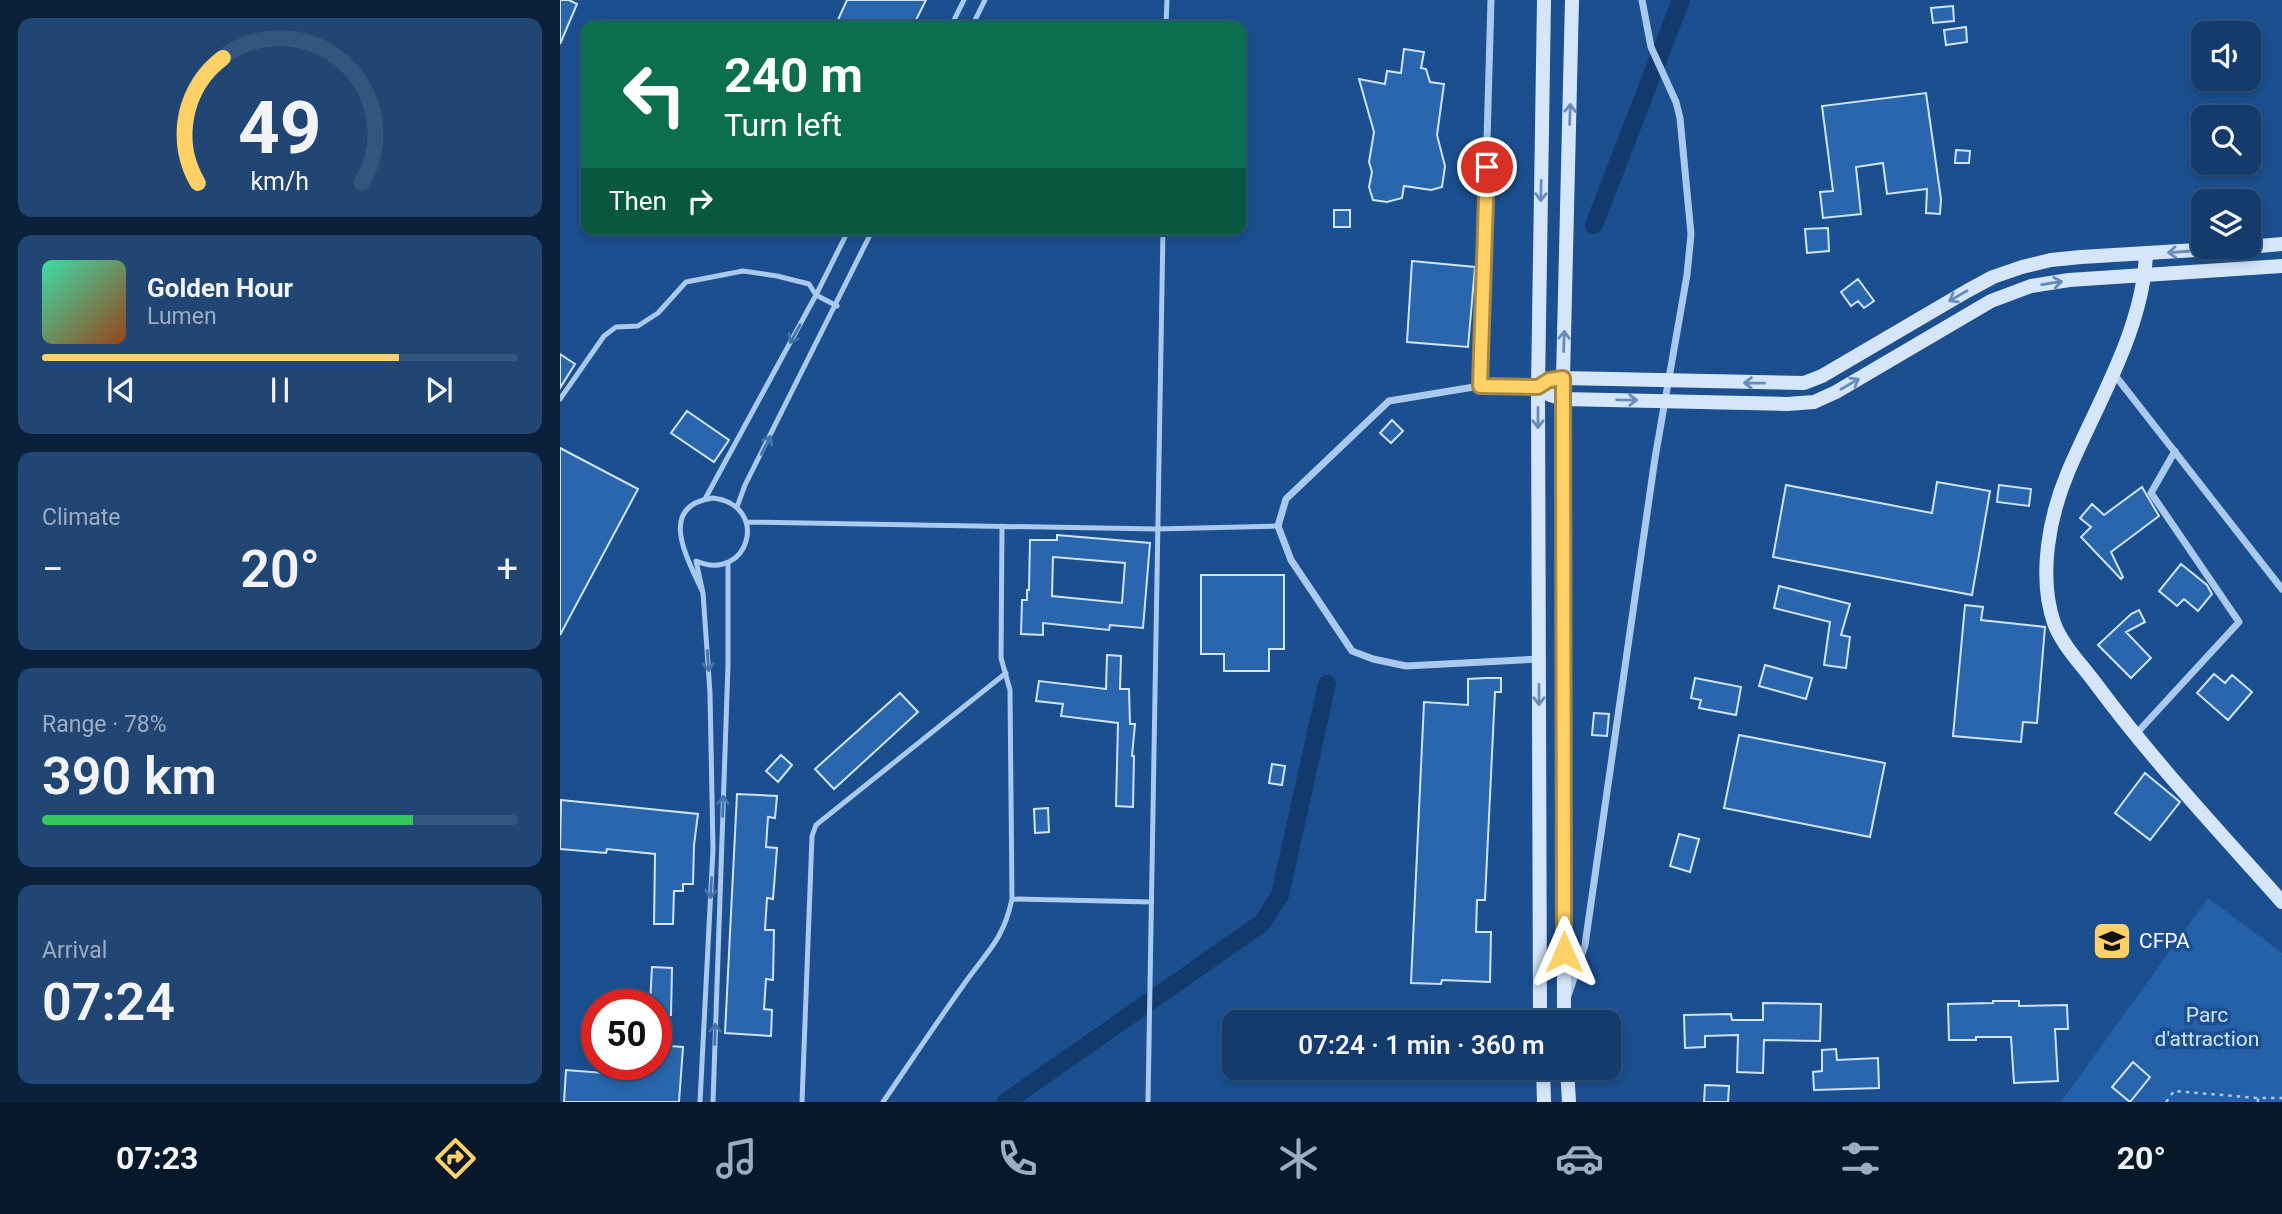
<!DOCTYPE html>
<meta charset="utf-8">
<style>
body{margin:0;font-family:Roboto,sans-serif;background:#214673;color:#f1f3f6;height:100vh;display:flex;flex-direction:column;font-size:26px;white-space:nowrap}
*{box-sizing:border-box;margin:0}
p{font-size:23px;color:#9dadc1}
.icon{flex:none;width:38px;height:38px;fill:none;stroke:currentColor;stroke-width:2;stroke-linecap:round;stroke-linejoin:round}
.map{position:relative;flex:1;overflow:hidden}
.sheet{display:flex;flex-direction:column;gap:18px;padding:18px;background:#0b203b;width:560px}
.sheet>*{flex:none}
.guide{position:absolute;left:21px;top:21px;width:665px;height:214px;border-radius:14px;box-shadow:0 4px 10px #0003,0 0 0 2px #33557e;background:#0b6e4f;color:#fff;overflow:hidden}
.tools{position:absolute;left:1631px;top:21px;display:grid;gap:14px}
.tools a{display:grid;place-items:center;width:70px;height:70px;border-radius:14px;background:#143b6b;box-shadow:0 4px 10px #0003,0 0 0 2px #33557e;font-size:35px}
.speed{position:absolute;left:21px;top:989px;display:flex;gap:14px;font-size:35px;font-weight:700;text-align:center}
.speed>*{display:grid;place-content:center;width:91px;height:91px;border-radius:50%;background:#143b6b;box-shadow:0 4px 10px #0003,0 0 0 2px #33557e;line-height:1}
.speed .limit{border:10px solid #d22;background:#fff;color:#111}
.pin{position:absolute;display:grid;place-items:center;width:60px;height:60px;color:#fff;margin:-30px;border:4px solid #fff;border-radius:50%;box-shadow:0 2px 7px #0007}
.me{position:absolute;width:77px;margin:-38px;rotate:0deg;stroke-linejoin:round;filter:drop-shadow(0 0 5px #0008)}
.turn{display:flex;align-items:center;gap:24px;height:147px;padding:0 28px;font-size:32px}
.turn .icon{width:91px;height:91px;stroke-width:2.5}
.turn b{display:block;font-size:49px;line-height:60px}
.then{display:flex;align-items:center;height:66px;padding:0 28px;background:#0003;gap:14px;font-size:26px}
.big{font-size:52px;font-weight:600;line-height:1.1}
.sheet .widget{flex:1;display:flex;flex-direction:column;justify-content:center;gap:10px;min-width:0;padding:0 24px;border-radius:14px;background:#214673}
.sheet .dial{align-items:center;gap:0}
.dial svg{height:182px;overflow:visible;fill:none;stroke:#33557e;stroke-width:7;stroke-linecap:round;text-anchor:middle}
.dial text{fill:#f1f3f6;stroke:none}
.song{display:flex;align-items:center;gap:21px}
.cover{width:84px;height:84px;border-radius:10px;background:linear-gradient(135deg,hsl(160 70% 55%),hsl(20 70% 35%))}
.played{height:7px;border-radius:4px;background:linear-gradient(90deg,#ffd166 75%,#33557e 75%)}
.keys{display:flex;justify-content:space-around;direction:ltr}
.heat{display:flex;justify-content:space-between;align-items:center;font-size:38px;direction:ltr}
.charge{height:10px;border-radius:5px;background:linear-gradient(90deg,#34c759 78%,#33557e 0)}
.trip{position:absolute;left:662px;top:1010px;width:399px;height:70px;border-radius:14px;background:#143b6b;box-shadow:0 4px 10px #0003,0 0 0 2px #33557e;font-weight:600;line-height:70px;text-align:center}
.tab-bar{display:flex;height:112px;justify-content:space-around;align-items:center;background:#08182b;color:#9dadc1}
.tab-bar .icon{width:49px;height:49px}
.tab-bar .active{color:#ffd166}
.tab-bar b{font-size:32px;color:#f1f3f6}
main{display:flex;flex:1;min-height:0}
.map>svg:first-child{display:block}
</style>
<main>
<section class="sheet">
<div class="widget dial"><svg viewBox="0 0 100 80">
<path d="M14 69A42 42 0 1 1 86 69"/>
<path d="M14 69A42 42 0 0 1 25 14" stroke="#ffd166"/>
<text x="50" y="56" font-size="32" font-weight="700">49</text>
<text x="50" y="72" font-size="11">km/h</text>
</svg></div>
<div class="widget">
<div class="song"><i class="cover"></i><div><b>Golden Hour</b><p>Lumen</p></div></div>
<div class="played"></div>
<div class="keys"><svg class="icon" aria-label="previous" viewBox="0 0 24 24"><path d="M18 5L8 12l10 7zM5 5v14"/></svg><svg class="icon" aria-label="pause" viewBox="0 0 24 24"><path d="M8 5v14M16 5v14"/></svg><svg class="icon" aria-label="next" viewBox="0 0 24 24"><path d="M6 5l10 7-10 7zM19 5v14"/></svg></div>
</div>
<div class="widget"><p>Climate</p>
<div class="heat"><a>−</a><b class="big">20°</b><a>+</a></div>
</div>
<div class="widget"><p>Range · 78%</p><b class="big">390 km</b><div class="charge"></div></div>
<div class="widget"><p>Arrival</p><b class="big">07:24</b></div>
</section>
<div class="map">
<svg width="1722" height="1102" viewBox="0 0 1722 1102">
<rect width="100%" height="100%" fill="#1b4f8f"/>
<path fill="#2461a8" d="M1648 898 1722 953V1102H1501Z"/>
<g fill="none" stroke-linecap="round" stroke-linejoin="round">
<path stroke="#123a6d" stroke-width="18" d="M1034 225 1121 0
M446 1102 702 923 720 895 767 684"/>
</g>
<path fill="#2a66ad" stroke="#cfe3fa" stroke-width="2" fill-rule="evenodd" d="M0 0H9L17 4 0 44Z
M287 0H366L353 26H287L277 22Z
M1393 6 1394 21 1373 23 1371 8Z
M1406 27 1407 42 1386 45 1384 30Z
M844 49 864 52 861 68 866 69 870 82 884 84 877 135 885 166 882 187 871 190 844 186 842 198 827 202 813 200 809 187 812 172 809 162 814 132 799 79 825 84 827 71 841 73Z
M1366 93 1381 199 1380 214 1366 213 1367 189 1327 194 1323 163 1296 167 1301 214 1263 218 1260 192 1273 191 1262 106Z
M1396 150 1410 151 1409 163H1395Z
M774 210H790V227H774Z
M1268 228 1269 251 1247 253 1245 229Z
M852 261 915 267 908 347 847 342Z
M1298 279 1314 301 1304 308 1298 301 1291 306 1281 292Z
M0 354 15 364 0 388Z
M127 411 169 440 154 462 111 433Z
M832 420 843 431 831 443 820 433Z
M0 448 78 489 0 635Z
M1377 482 1430 491 1412 595 1213 557 1226 485 1372 513Z
M1439 485 1471 489 1469 506 1437 502Z
M1582 487 1599 516 1551 552 1563 577 1561 579 1521 537 1531 527 1520 518 1532 504 1544 515Z
M497 535 590 543 583 628 550 625 549 630 483 623V635L461 634 462 600H467V590H469L470 540H497ZM493 557 565 563 562 603 492 596Z
M1621 564 1647 585 1652 594 1638 611 1624 599 1617 606 1599 591Z
M641 575H724V649H709V671H664V654H641Z
M1219 586 1290 604 1281 635 1290 637 1286 668 1264 665 1270 622 1214 608Z
M1405 605 1423 607 1421 620 1485 627 1477 723 1463 722 1461 742 1393 736Z
M1579 610 1585 622 1566 632 1591 658 1571 678 1538 645 1571 614Z
M547 655 561 656 560 689H569L570 724H575L572 756H574L573 807 556 806 558 723 501 716 503 704 476 701 479 681 546 689Z
M1205 665 1252 678 1246 699 1199 686Z
M1654 674 1665 683 1672 675 1692 692 1668 720 1637 693Z
M926 678H941V692H935L925 900H917L916 932H931L930 982 882 980 881 984 851 983 864 702 908 705V679Z
M1135 678 1181 687 1176 715 1139 708 1141 700 1131 698Z
M340 693 358 712 274 789 255 769Z
M1034 713 1049 714 1047 736 1032 735Z
M1179 735 1325 763 1310 837 1164 808Z
M221 755 232 765 218 782 206 771Z
M712 764 725 766 722 785 709 783Z
M1585 773 1620 802 1590 840 1555 813Z
M177 794 217 796 215 818 208 817 206 847 217 848 213 899 207 898 205 930H214L213 980 206 979 204 1009 212 1010 211 1036 165 1033Z
M1 800 138 814 134 845 133 884H123V891H114L113 924H94L95 854 47 849 46 853 0 849Z
M488 808 489 832 475 833 474 809Z
M1119 834 1139 839 1130 872 1110 866Z
M92 967 112 968 111 1015 96 1016V1004H90Z
M1433 1001H1459V1006L1507 1005 1508 1029H1495L1498 1081 1454 1083 1451 1037H1416V1040H1389L1388 1004 1433 1003Z
M1203 1003 1261 1004 1260 1041 1204 1040 1203 1073 1177 1072 1178 1035 1145 1036V1047L1125 1048 1124 1015 1171 1014 1172 1020H1203Z
M96 1045 123 1047 119 1102H4L6 1070 82 1076V1064H96Z
M1276 1049 1277 1060 1318 1058 1319 1088 1254 1090 1253 1072 1262 1071V1050Z
M1573 1062 1590 1077 1570 1102 1552 1087Z
M1145 1085 1169 1086 1168 1102H1144Z"/>
<g fill="none" stroke-linecap="round" stroke-linejoin="round">
<path stroke="#a9c9ee" stroke-width="2.5" stroke-dasharray="3.5 5" stroke-linecap="butt" d="M1606 1102 1614 1091 1698 1098
M1698 1102V1098H1722"/>
<path stroke="#a9c9ee" stroke-width="5" d="M391 26 404 0
M412 26 425 0
M606 26 607 0
M0 399 44 336 56 327 78 326 98 313 126 282 183 271 217 276 249 284 256 295 277 306
M153 498C211 505 189 584 136 561L143 593C129 561 95 506 153 498Z
M145 499 256 295 289 229
M177 507 185 485 313 229
M186 522 597 529 718 526
M452 899 591 902
M140 1102 153 849 150 693 143 593
M153 1102 168 665V563
M242 1102 252 836 256 825 446 673
M323 1102C349 1064 375 1025 402 987 425 953 443 942 452 899L450 690 441 658 442 526
M588 1102 603 229"/>
<path stroke="#a9c9ee" stroke-width="7" d="M1554 374 1722 589
M920 386 931 0
M978 387 920 386 829 401 726 499 718 526 731 560 792 651 813 659 846 666 979 659
M1575 735 1679 622 1591 493 1615 451
M1008 996 1025 945 1095 458 1127 275 1131 234 1120 118 1116 102 1091 47 1082 0"/>
<path stroke="#d6e6fa" stroke-width="14" d="M1686 247 1521 257 1491 260 1462 267 1433 277 1407 291 1262 376 1244 383 1003 378 989 380 978 387 990 395 1004 399 1227 404 1254 402 1276 392 1431 301 1471 286 1509 280 1722 266
M1689 247 1722 244
M1586 254C1583 330 1537 403 1508 472 1489 517 1478 576 1494 623 1502 645 1522 665 1536 684 1593 761 1659 831 1722 902
M980 1022 978 387 984 0
M1004 1022 1003 378 1012 0
M983 1068 984 1102
M1007 1068 1009 1102"/>
</g>
<defs><path id="oneway-shaft" d="M-6 0H5M1.5-3L5.5 0L1.5 3" fill="none" stroke-width="1.6" stroke-linecap="round" stroke-linejoin="round" transform="scale(1.75)"/></defs>
<g stroke="#668bba">
<use href="#oneway-shaft" transform="translate(1010 114) rotate(-88)"/>
<use href="#oneway-shaft" transform="translate(981 191) rotate(91)"/>
<use href="#oneway-shaft" transform="translate(1618 252) rotate(176)"/>
<use href="#oneway-shaft" transform="translate(1492 283) rotate(-9)"/>
<use href="#oneway-shaft" transform="translate(1398 296) rotate(150)"/>
<use href="#oneway-shaft" transform="translate(1004 341) rotate(-88)"/>
<use href="#oneway-shaft" transform="translate(1194 383) rotate(-179)"/>
<use href="#oneway-shaft" transform="translate(1290 384) rotate(-30)"/>
<use href="#oneway-shaft" transform="translate(1067 400) rotate(1)"/>
<use href="#oneway-shaft" transform="translate(978 418) rotate(90)"/>
<use href="#oneway-shaft" transform="translate(979 695) rotate(90)"/>
</g>
<g stroke="#4674ac">
<use href="#oneway-shaft" transform="translate(235 334) rotate(119)"/>
<use href="#oneway-shaft" transform="translate(206 445) rotate(-63)"/>
<use href="#oneway-shaft" transform="translate(148 661) rotate(86)"/>
<use href="#oneway-shaft" transform="translate(163 806) rotate(-88)"/>
<use href="#oneway-shaft" transform="translate(151 888) rotate(94)"/>
<use href="#oneway-shaft" transform="translate(155 1034) rotate(-88)"/>
</g>
<g fill="none" stroke-linecap="round" stroke-linejoin="round">
<g stroke="#a68842" stroke-width="18">
<path id="route" d="M927 167 920 386 978 387 989 380 1003 378 1004 952"/>
</g>
<use href="#route" stroke="#ffd166" stroke-width="12"/>
</g>
<defs>
<g id="university-square" transform="scale(2.0125)"><rect x="-9" y="-9" width="18" height="18" rx="4" fill="#ffd166" stroke="#1b4f8f"/><path d="M0-5L7-2L0 1L-7-2ZM-4 1L0 2.5L4 1V4Q0 6-4 4Z" fill="#111"/></g>
</defs>
<g fill-rule="evenodd">
<use href="#university-square" x="1552" y="941"/>
</g>
<g text-anchor="middle" dominant-baseline="central" stroke-width="7" stroke-linejoin="round" paint-order="stroke">
<g font-size="21" fill="#fff" stroke="#1b4f8f" text-anchor="start">
<text x="1579" y="941">CFPA</text>
</g>
<g font-size="21" fill="#cfe3fa" stroke="#1b4f8f">
<text x="1647" y="1015">Parc<tspan x="1647" dy="24">d'attraction</tspan></text>
</g>
</g>
</svg>
<div class="tools">
<a><svg class="icon" aria-label="sound" viewBox="0 0 24 24"><path d="M4 9h4l5-4v14l-5-4H4zM17 9q2 3 0 6"/></svg></a>
<a><svg class="icon" aria-label="search" viewBox="0 0 24 24"><circle cx="10" cy="10" r="6"/><path d="M15 15l6 6"/></svg></a>
<a><svg class="icon" aria-label="layers" viewBox="0 0 24 24"><path d="M12 4l9 5-9 5-9-5zM3 14l9 5 9-5"/></svg></a>
</div>
<div class="speed"><div class="limit">50</div></div>
<div class="pin" style="left:927px;top:167px;background:#d93025"><svg class="icon" aria-label="arrive" viewBox="0 0 24 24"><path d="M6 21V4h12l-3 4 3 4H6"/></svg></div>
<svg class="me" style="left:1004px;top:952px" viewBox="-20 -20 40 40"><path d="M0-17L14 15 0 8-14 15z" fill="#ffd166" stroke="#fff" stroke-width="4"/></svg>
<div class="trip">07:24 · 1 min · 360 m</div>
<div class="guide">
<div class="turn"><svg class="icon" aria-label="left" viewBox="0 0 24 24"><path d="M17 20v-9H6M10 6l-5 5 5 5"/></svg><div><b>240 m</b>Turn left</div></div>
<div class="then">Then<svg class="icon" aria-label="right" viewBox="0 0 24 24"><path d="M7 20v-9h11M14 6l5 5-5 5"/></svg></div>
</div>
</div>
</main>
<nav class="tab-bar">
<b>07:23</b>
<svg class="icon active" aria-label="directions" viewBox="0 0 24 24"><path d="M12 3l9 9-9 9-9-9zM9 14v-3h6M13 9l2 2-2 2"/></svg>
<svg class="icon" aria-label="music" viewBox="0 0 24 24"><path d="M9 18V5l10-2v13"/><circle cx="6" cy="18" r="3"/><circle cx="16" cy="16" r="3"/></svg>
<svg class="icon" aria-label="phone" viewBox="0 0 24 24"><path d="M5 4h4l2 5-3 2q2 4 5 5l2-3 5 2v4C11 20 4 13 5 4z"/></svg>
<svg class="icon" aria-label="climate" viewBox="0 0 24 24"><path d="M12 3v18M4 7l16 10M4 17L20 7"/></svg>
<svg class="icon" aria-label="car" viewBox="0 0 24 24"><path d="M5 17H2v-5l4-1 3-4h7l3 4 3 1v5h-3M9 17h6M6 11h13"/><circle cx="7" cy="17" r="2"/><circle cx="17" cy="17" r="2"/></svg>
<svg class="icon" aria-label="filters" viewBox="0 0 24 24"><path d="M4 7h16M4 17h16"/><circle cx="9" cy="7" r="2"/><circle cx="15" cy="17" r="2"/></svg>
<b>20°</b>
</nav>
